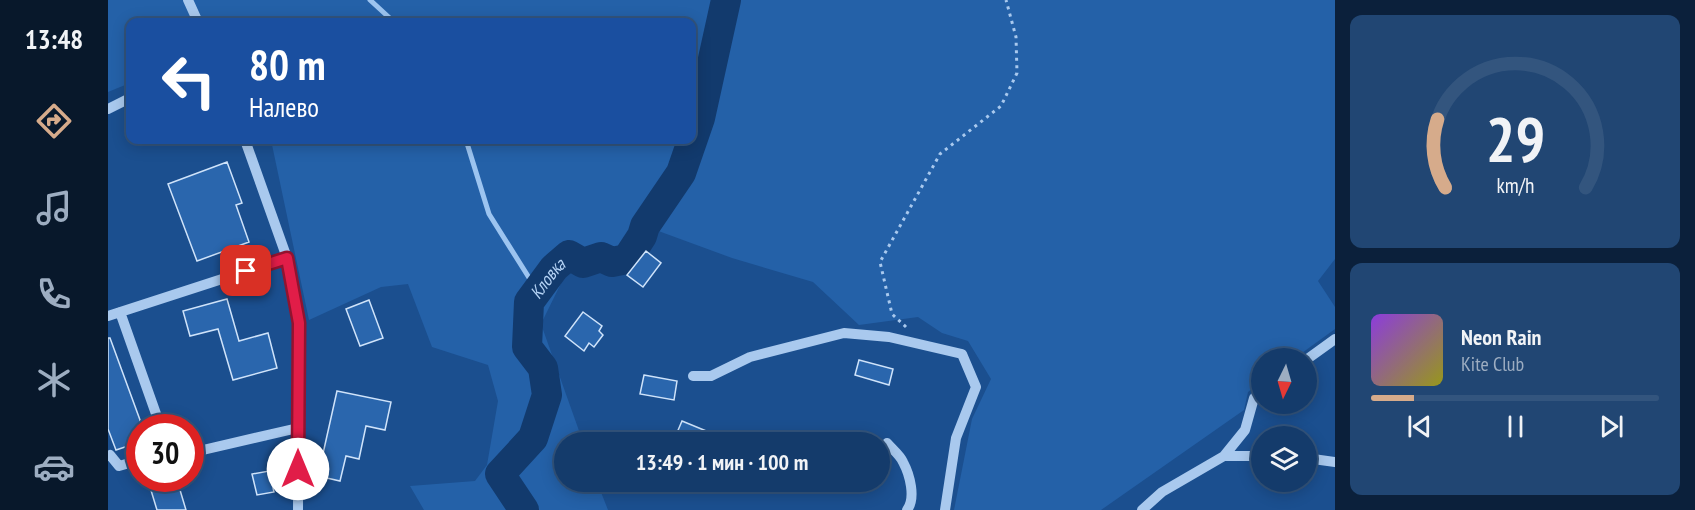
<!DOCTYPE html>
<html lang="ru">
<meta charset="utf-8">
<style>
body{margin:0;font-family:"PT Sans Narrow",sans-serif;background:#214673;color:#f1f3f6;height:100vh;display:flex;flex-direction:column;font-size:22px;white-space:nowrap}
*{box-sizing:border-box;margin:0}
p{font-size:20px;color:#9dadc1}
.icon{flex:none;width:33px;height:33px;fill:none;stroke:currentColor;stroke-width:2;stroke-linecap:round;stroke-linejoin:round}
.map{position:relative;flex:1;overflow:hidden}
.drawer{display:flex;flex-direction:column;gap:15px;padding:15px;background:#0b203b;width:360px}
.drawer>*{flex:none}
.banner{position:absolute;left:18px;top:18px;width:570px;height:126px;border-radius:12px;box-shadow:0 3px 15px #0003,0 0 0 2px #33557e;background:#1a4fa0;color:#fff;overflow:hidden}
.needle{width:39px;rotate:185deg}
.controls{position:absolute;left:1143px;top:348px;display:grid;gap:12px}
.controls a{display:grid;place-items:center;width:66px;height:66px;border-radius:50%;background:#143b6b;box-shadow:0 3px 15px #0003,0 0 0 2px #33557e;font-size:30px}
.speed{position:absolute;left:18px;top:414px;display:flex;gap:12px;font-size:30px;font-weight:700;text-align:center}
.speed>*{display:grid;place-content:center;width:78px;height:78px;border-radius:50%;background:#143b6b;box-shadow:0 3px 15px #0003,0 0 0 2px #33557e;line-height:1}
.speed .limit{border:9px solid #d22;background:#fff;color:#111}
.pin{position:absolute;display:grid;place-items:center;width:51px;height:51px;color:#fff;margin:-26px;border-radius:12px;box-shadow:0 3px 9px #0006}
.me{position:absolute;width:66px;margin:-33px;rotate:0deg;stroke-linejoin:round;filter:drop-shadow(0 0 4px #0008)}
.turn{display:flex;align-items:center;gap:21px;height:126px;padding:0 24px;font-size:27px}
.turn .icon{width:78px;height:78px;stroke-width:2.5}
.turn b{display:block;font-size:42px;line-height:51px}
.drawer .card{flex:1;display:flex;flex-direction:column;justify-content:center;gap:9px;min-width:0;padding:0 21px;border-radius:12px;background:#214673}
.drawer .dial{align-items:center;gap:0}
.dial svg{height:156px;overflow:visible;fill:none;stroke:#33557e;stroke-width:7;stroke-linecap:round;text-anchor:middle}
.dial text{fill:#f1f3f6;stroke:none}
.song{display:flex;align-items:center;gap:18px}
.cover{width:72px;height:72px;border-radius:9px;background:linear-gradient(135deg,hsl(270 70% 55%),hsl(60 70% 35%))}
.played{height:6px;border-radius:3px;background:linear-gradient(90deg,#d6ab8b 15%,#33557e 15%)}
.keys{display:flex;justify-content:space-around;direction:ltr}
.trip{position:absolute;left:446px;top:432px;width:336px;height:60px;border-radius:30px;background:#143b6b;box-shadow:0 3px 15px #0003,0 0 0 2px #33557e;font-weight:700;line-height:60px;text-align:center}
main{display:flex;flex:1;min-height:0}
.tab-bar{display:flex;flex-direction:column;width:108px;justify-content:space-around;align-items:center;background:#08182b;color:#9dadc1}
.tab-bar .icon{width:42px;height:42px}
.tab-bar .current{color:#d6ab8b}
.tab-bar b{font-size:27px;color:#f1f3f6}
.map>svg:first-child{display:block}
</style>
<main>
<nav class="tab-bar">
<b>13:48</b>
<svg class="icon current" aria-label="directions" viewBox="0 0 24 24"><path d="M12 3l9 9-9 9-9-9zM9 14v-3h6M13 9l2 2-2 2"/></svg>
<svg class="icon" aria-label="music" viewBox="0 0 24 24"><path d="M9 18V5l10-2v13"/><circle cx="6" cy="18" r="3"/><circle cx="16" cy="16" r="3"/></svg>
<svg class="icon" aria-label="phone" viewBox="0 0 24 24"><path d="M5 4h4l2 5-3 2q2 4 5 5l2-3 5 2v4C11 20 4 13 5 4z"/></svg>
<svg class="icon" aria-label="climate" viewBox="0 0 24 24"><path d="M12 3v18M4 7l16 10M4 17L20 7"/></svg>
<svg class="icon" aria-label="car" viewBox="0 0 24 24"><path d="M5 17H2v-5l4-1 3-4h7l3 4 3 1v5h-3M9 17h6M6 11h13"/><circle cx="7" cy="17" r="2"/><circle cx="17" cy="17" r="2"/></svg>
</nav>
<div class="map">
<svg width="1227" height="510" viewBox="0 0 1227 510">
<rect width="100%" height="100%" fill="#1b4f8f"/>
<path fill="#2461a8" d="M0 0H1227V259L1210 281 1227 307V329L1187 358H1154L1153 382 1140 392 1136 410 993 510H846L864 419 883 379 860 341 834 333 810 317 751 325 705 282 624 258 545 229 521 264 488 271 460 269 433 324 475 442H456V482H489L500 510H316L302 486 367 481 379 465 390 401 380 365 324 347 300 284 273 287 201 320 163 140H584V22H22V83L0 92Z"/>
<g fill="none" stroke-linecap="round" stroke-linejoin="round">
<path stroke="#9cc4f0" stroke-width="5" d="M262 0 286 22
M358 140 381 214 430 292"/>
<path stroke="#123a6d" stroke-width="30" id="s1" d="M416 510 392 474 425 438 439 395 435 368 419 347 421 302 446 268 461 255 475 263 493 257 504 262 519 259 534 236 537 226 573 173 592 118 618 0"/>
</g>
<path fill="#2a66ad" stroke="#cfe3fa" stroke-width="1.5" d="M119 162 134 203 128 205 141 242 89 261 60 184Z
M538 251 553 263 535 287 519 275Z
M119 299 131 341 160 333 169 368 125 380 110 329 82 336 75 311Z
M261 300 275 338 252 346 238 309Z
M475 312 494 326 491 331 495 335 486 347 481 343 476 351 457 336Z
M0 338H2L32 420V442L8 450 0 429Z
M751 360 785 369 781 385 747 375Z
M536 375 569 381 566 400 532 394Z
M229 391 283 402 277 430 258 426 251 459 238 456 232 481 210 476Z
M574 421 625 442H565Z
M161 471 166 492 149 495 144 474Z
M69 480 78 510H49L42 487Z"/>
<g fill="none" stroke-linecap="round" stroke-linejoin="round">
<path stroke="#a9c9ee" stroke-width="3" stroke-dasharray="3 4.5" stroke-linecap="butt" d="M798 327 784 314 772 262 832 154 893 106 909 73 908 37 898 0"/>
<path stroke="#a9c9ee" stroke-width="10" d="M80 0 90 22
M0 109 22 98
M137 140 179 258 191 323 190 510
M12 312 53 428
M0 316 179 258
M1198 360 1227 339
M585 376H603L642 357 736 333 781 337 854 354 868 387 848 438 837 510
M779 443C784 449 792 455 795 462 802 475 808 498 799 510
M82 453 190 428
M0 456 2 455 11 466 32 460
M1116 456 1137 430 1146 398 1154 393
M1198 458 1227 462
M1034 510 1054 492 1116 456H1154"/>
</g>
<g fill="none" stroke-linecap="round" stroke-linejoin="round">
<g stroke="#92132f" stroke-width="15">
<path id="route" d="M138 271 179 258 191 323 190 469"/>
</g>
<use href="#route" stroke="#e11d48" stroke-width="10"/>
</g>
<g text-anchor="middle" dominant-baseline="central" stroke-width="6" stroke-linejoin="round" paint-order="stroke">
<g font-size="18" font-style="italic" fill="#b5d3f5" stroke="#1b4f8f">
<text stroke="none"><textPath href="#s1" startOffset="266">Кловка</textPath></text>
</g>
</g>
</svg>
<div class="controls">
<a><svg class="needle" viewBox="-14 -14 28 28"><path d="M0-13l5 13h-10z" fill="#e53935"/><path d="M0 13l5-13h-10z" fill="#9dadc1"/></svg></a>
<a><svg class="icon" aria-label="layers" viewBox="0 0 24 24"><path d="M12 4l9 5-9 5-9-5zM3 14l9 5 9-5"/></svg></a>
</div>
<div class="speed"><div class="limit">30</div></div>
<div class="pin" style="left:138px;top:271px;background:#d93025"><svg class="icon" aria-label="arrive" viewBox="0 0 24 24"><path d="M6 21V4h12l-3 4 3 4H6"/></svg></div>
<svg class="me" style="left:190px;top:469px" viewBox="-20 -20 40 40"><circle r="19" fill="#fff"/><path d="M0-13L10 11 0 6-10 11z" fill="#e11d48"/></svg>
<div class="trip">13:49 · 1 мин · 100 m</div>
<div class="banner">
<div class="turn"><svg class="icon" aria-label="left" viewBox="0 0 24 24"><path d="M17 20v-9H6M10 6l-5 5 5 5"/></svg><div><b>80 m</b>Налево</div></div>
</div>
</div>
<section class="drawer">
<div class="card dial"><svg viewBox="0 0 100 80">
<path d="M14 69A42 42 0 1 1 86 69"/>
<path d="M14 69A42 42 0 0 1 10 34" stroke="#d6ab8b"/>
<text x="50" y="56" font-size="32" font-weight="700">29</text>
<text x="50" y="72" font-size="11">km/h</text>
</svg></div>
<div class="card">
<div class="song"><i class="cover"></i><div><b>Neon Rain</b><p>Kite Club</p></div></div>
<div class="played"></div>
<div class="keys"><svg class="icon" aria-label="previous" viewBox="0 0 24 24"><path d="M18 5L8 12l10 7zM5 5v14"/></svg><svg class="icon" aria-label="pause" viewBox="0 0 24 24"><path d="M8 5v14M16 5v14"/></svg><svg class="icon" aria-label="next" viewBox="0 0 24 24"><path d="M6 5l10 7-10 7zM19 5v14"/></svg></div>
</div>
</section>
</main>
